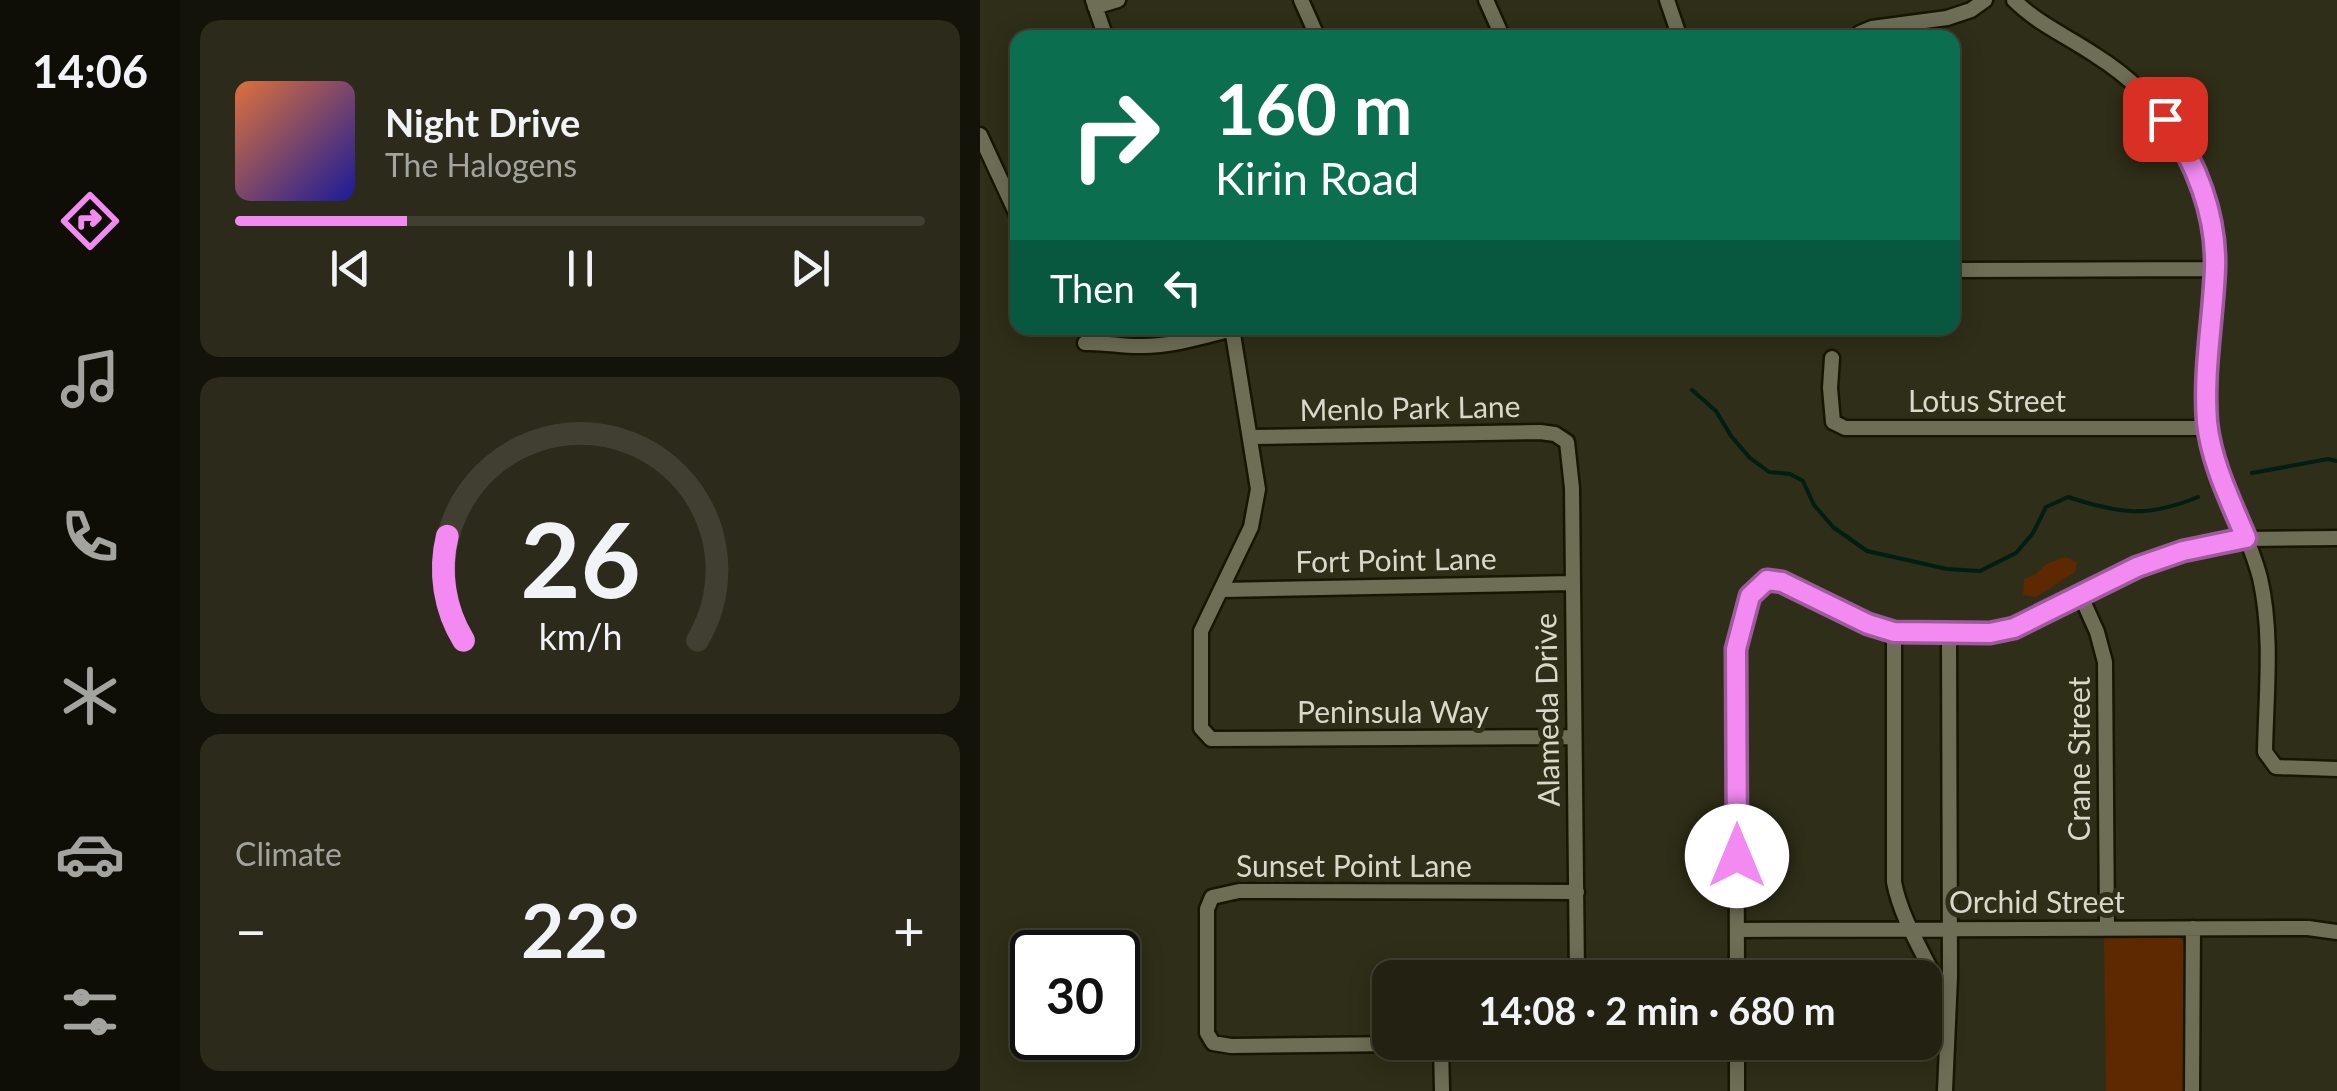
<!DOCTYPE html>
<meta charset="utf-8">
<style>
body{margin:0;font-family:Lato,sans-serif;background:#2b2a1b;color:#f1f3f6;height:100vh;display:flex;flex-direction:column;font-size:38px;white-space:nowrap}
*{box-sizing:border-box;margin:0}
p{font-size:32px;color:#a3a49f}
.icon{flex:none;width:55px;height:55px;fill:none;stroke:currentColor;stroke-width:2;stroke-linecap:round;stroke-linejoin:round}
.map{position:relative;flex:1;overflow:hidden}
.panel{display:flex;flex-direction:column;gap:20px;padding:20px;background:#13130a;width:800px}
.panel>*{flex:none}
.top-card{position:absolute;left:30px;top:30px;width:950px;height:305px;border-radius:20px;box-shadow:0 5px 25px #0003,0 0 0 2px #403f32;background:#0b6e4f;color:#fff;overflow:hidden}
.speed{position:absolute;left:30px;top:930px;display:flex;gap:20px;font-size:50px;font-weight:700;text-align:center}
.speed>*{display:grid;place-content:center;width:130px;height:130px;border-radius:50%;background:#232212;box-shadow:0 5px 25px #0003,0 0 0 2px #403f32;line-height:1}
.speed .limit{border:5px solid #111;border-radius:15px;background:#fff;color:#111}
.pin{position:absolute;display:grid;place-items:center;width:85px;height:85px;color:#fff;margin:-42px;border-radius:20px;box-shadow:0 5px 15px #0006}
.me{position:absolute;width:110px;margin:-55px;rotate:0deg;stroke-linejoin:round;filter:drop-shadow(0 0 8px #0008)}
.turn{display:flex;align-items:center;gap:35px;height:210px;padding:0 40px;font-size:45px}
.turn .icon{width:130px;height:130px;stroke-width:2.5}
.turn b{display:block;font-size:70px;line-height:85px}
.then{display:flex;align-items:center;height:95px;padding:0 40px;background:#0003;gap:20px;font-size:38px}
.big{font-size:75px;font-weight:700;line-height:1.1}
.panel .tile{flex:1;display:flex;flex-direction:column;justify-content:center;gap:15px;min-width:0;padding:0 35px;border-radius:20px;background:#2b2a1b}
.panel .dial{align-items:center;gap:0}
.dial svg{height:260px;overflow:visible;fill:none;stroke:#403f32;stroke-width:7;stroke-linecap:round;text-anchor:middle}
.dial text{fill:#f1f3f6;stroke:none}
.song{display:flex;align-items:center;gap:30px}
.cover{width:120px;height:120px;border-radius:15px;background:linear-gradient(135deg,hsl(20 70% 55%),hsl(240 70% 35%))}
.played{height:10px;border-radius:5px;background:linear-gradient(90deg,#f38af2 25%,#403f32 25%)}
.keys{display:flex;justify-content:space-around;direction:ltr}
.heat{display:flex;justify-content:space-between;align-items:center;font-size:55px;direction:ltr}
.trip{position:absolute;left:392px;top:960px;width:570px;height:100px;border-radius:20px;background:#232212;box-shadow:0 5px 25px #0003,0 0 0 2px #403f32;font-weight:700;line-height:100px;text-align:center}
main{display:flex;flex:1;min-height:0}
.tabs{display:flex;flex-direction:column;width:180px;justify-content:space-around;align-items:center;background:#0e0e07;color:#a3a49f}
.tabs .icon{width:70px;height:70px}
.tabs .on{color:#f38af2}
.tabs b{font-size:45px;color:#f1f3f6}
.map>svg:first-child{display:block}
</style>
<main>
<nav class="tabs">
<b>14:06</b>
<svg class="icon on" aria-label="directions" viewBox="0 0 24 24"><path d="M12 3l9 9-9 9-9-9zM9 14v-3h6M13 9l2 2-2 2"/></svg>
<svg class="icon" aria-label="music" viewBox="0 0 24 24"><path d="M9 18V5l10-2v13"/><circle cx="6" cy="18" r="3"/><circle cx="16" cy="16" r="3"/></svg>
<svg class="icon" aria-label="phone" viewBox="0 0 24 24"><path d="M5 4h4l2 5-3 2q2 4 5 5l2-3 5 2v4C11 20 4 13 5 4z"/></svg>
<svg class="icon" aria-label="climate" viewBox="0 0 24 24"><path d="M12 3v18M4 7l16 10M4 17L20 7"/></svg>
<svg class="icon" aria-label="car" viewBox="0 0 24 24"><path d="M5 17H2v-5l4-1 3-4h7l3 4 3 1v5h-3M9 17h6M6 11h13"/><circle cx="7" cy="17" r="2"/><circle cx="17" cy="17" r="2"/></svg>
<svg class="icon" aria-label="filters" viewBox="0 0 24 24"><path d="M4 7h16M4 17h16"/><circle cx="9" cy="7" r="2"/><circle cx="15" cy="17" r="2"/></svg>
</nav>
<section class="panel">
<div class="tile">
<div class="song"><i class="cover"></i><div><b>Night Drive</b><p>The Halogens</p></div></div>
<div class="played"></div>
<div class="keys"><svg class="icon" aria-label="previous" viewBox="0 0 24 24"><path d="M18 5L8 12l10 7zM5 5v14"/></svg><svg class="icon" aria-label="pause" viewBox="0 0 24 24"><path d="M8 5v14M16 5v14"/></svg><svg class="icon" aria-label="next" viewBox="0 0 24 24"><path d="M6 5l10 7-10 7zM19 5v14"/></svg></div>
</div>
<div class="tile dial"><svg viewBox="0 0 100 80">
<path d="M14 69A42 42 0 1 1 86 69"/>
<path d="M14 69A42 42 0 0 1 9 37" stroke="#f38af2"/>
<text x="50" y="56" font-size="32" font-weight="700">26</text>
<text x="50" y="72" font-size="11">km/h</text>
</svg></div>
<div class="tile"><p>Climate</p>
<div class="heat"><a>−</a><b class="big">22°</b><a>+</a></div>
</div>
</section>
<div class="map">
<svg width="1357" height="1091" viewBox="0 0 1357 1091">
<rect width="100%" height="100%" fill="#2f2e18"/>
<path fill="#5e2800" d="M1085 557 1097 562 1095 572 1056 597 1043 595 1044 579 1055 575 1066 564Z
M1124 936H1200L1204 943 1205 1091H1126Z"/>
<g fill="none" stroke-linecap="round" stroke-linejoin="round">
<path stroke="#001f12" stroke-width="4" d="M712 390 736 411 751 436 770 458 789 472 810 474 823 481 834 505 853 527 887 551 967 569 1000 571 1036 553 1053 533 1066 507 1088 497C1140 514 1167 518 1218 497
M1272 473 1348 459 1357 461"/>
<g stroke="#171602" stroke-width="19">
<path id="minor" d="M113 0 126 38
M321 0 338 38
M506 0 523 38
M687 0 700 38
M1034 0C1058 24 1087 36 1115 55 1147 75 1175 101 1195 134 1237 201 1237 261 1230 338 1227 368 1223 398 1228 428 1235 481 1267 527 1280 578 1293 634 1286 695 1285 752L1296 767 1357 769
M115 7 138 0
M879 38 880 33 892 28 967 18 991 10 1005 0
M0 135 38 217
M972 270 1235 269
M252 328 278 489 271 527 221 631V728L231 739 594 737
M105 343C125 342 144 347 163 346 193 346 224 336 253 329
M852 358 850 388 853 422 865 428H1227
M271 437 560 432 575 434 587 442 592 488 597 978
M242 590 591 583
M1100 594 1117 632 1125 662 1127 929
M914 632V882C922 924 950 962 966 1002
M757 930 1328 928 1357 932
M757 978 756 649C762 623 764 596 787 580L802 582 888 624 914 632 1010 633 1034 628 1157 567 1203 551 1266 539 1357 538
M579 1042 251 1046 233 1043 227 1033V909L232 897 259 891 597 892
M461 1044 462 1091
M757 1091V1042
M965 1091 970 977 969 634
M1212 1091 1213 928"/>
</g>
<use href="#minor" stroke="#6e6d55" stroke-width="14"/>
</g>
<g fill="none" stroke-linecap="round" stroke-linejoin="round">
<g stroke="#9e5a9d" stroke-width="25">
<path id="route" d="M757 856 756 649 770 596 787 580 802 582 888 624 914 632 1010 633 1034 628 1157 567 1203 551 1266 538C1251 502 1231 462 1227 422 1223 371 1233 320 1235 269 1237 216 1216 161 1185 119"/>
</g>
<use href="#route" stroke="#f38af2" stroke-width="18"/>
</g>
<g text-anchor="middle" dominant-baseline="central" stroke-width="10" stroke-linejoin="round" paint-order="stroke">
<g font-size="30" fill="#d9d9cb" stroke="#2f2e18">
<text x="1007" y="400">Lotus Street</text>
<text transform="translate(430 407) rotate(-1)">Menlo Park Lane</text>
<text transform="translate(416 559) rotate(-1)">Fort Point Lane</text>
<text transform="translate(566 710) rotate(-91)">Alameda Drive</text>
<text x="413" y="711">Peninsula Way</text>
<text transform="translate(1098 759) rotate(-90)">Crane Street</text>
<text x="374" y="865">Sunset Point Lane</text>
<text x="1057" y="901">Orchid Street</text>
</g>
</g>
</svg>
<div class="speed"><div class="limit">30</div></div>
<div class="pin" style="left:1185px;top:119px;background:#d93025"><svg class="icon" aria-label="arrive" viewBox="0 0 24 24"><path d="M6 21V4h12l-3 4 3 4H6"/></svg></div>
<svg class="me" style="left:757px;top:856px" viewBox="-20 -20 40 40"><circle r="19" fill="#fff"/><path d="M0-13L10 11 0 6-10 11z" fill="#f38af2"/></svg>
<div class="trip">14:08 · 2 min · 680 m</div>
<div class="top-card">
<div class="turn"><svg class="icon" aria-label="right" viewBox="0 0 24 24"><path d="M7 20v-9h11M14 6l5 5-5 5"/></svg><div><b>160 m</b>Kirin Road</div></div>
<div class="then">Then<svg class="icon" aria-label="left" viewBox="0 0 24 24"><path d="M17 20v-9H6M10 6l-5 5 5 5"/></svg></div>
</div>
</div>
</main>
